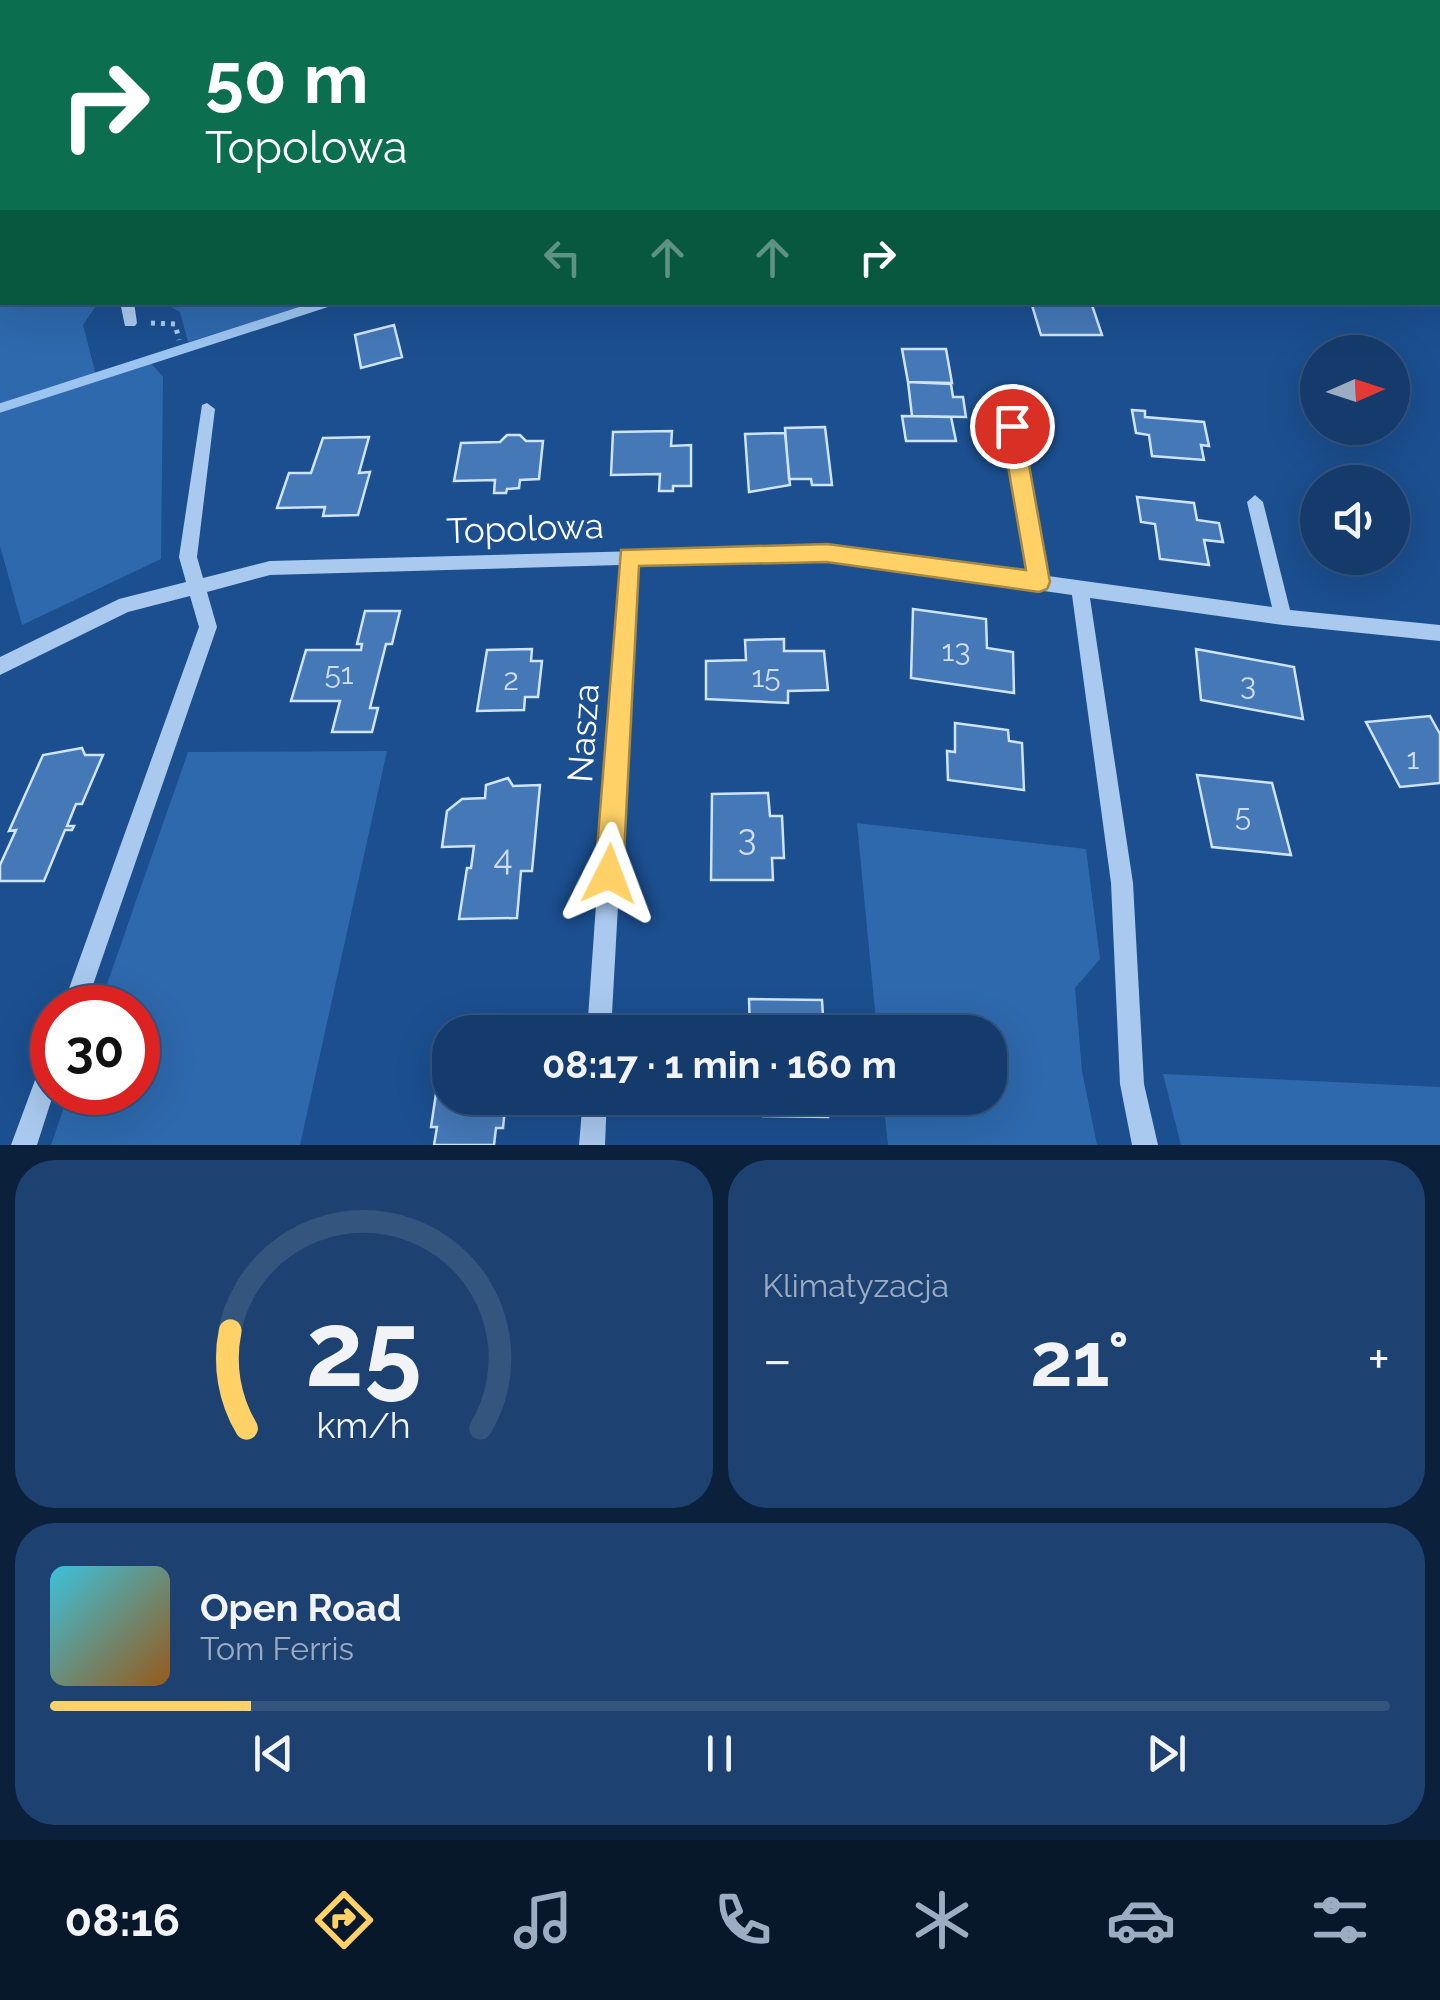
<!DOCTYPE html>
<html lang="pl">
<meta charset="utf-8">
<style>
body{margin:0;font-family:Raleway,sans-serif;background:#1d4271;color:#f1f3f6;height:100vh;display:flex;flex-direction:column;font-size:38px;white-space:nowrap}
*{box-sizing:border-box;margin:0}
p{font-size:32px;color:#9dadc1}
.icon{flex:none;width:55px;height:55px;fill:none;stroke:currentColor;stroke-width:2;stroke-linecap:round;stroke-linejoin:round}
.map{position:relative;height:1145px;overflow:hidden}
.side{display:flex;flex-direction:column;gap:15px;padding:15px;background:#0b203b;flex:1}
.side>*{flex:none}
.guide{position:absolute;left:0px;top:0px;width:1440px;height:305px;box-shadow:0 10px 40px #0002,0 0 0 2px #33557e;background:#0b6e4f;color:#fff;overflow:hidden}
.needle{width:65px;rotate:87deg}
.fabs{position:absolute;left:1300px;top:335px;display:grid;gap:20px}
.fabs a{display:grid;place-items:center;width:110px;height:110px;border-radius:50%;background:#143b6b;box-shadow:0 10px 40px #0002,0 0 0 2px #33557e;font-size:50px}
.speed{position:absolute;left:30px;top:985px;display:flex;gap:20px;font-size:50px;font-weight:700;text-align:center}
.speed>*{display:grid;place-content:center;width:130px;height:130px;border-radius:50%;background:#143b6b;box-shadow:0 10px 40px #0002,0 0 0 2px #33557e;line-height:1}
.speed .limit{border:15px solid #d22;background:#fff;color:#111}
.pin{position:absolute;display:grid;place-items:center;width:85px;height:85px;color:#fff;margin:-42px;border:5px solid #fff;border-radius:50%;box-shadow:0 2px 10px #0007}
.me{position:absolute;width:110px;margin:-55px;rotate:3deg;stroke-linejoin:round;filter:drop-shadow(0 0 8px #0008)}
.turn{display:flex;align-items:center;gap:35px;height:210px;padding:0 40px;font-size:45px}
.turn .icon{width:130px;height:130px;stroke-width:2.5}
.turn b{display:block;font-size:70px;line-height:85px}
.lanes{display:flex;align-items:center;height:95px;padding:0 40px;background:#0003;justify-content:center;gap:50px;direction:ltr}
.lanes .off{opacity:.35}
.big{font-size:75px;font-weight:700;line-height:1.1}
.side .tile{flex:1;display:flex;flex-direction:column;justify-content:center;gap:15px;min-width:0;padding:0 35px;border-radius:40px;background:#1d4271}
.side .dial{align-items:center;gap:0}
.dial svg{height:260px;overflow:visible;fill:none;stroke:#33557e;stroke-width:7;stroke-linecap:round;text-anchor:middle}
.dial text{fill:#f1f3f6;stroke:none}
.song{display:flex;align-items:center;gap:30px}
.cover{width:120px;height:120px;border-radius:15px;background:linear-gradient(135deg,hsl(190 70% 55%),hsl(30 70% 35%))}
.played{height:10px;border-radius:5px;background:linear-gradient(90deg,#ffd166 15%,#33557e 15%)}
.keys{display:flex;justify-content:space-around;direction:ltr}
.heat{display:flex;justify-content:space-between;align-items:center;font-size:55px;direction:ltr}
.side .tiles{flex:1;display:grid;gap:15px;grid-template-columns:1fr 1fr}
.tile:last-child{grid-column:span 2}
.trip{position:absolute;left:432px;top:1015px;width:575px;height:100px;border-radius:40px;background:#143b6b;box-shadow:0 10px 40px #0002,0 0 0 2px #33557e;font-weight:700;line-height:100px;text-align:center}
.tab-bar{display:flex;height:160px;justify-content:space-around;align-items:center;background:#08182b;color:#9dadc1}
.tab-bar .icon{width:70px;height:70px}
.tab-bar .current{color:#ffd166}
.tab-bar b{font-size:45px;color:#f1f3f6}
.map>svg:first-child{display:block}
</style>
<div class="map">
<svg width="1440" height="1145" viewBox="0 0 1440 1145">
<rect width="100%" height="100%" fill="#1b4f8f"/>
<path fill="#2e69ad" d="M0 303H98L83 325 97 379 151 363 163 377 161 559 22 625 0 546Z
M164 303V302L313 303 188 342 180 312Z
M387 751 300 1145H51L69 1093 138 1092V1008L99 1007 188 752Z
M857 823 1086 849 1100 959 1075 988 1082 1071 1097 1145H888L883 1098H990V1032H877Z
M1163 1074 1440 1087V1145H1181Z"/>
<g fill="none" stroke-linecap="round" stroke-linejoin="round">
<path stroke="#9cc4f0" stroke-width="9" d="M0 408 329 302"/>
</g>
<path fill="#4478b7" stroke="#cfe3fa" stroke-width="2.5" d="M1031 302H1091L1102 335H1041Z
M394 325 402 357 361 368 355 335Z
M902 349H946L952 383 908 382Z
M908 382 951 384 953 397H963L966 417 912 416Z
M1132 410 1145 411V417L1204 422 1209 446 1201 445 1204 460 1152 456 1149 435 1136 433Z
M902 416 951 417 956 441H906Z
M825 427 832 485H812L811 479H789L785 428Z
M672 431 671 446 691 445V486H673V491H659L660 474 611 475 613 432Z
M785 433 790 485 749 492 745 434Z
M507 435H520L526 441H543L539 479 520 480 519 488 507 489 506 493H494L495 480 454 481 461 443 500 442Z
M369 437 359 473 370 472 358 515 323 516 325 507 277 508 289 473H311L323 438Z
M1137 497 1194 503 1197 520 1219 523 1223 542 1204 540 1209 565 1160 559 1155 524 1141 522Z
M913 609 986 619 987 648 1013 652 1014 693 911 678Z
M365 611H400L392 644H386L370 708H378L372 732H332L340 701H291L306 650H361L362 644H357Z
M784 639V651H824L828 690 788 691V703L706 699V661L746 660 745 640Z
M532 649 531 661H542L538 697H525L524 710 477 711 487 650Z
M1196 649 1294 667 1303 719 1201 700Z
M1430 716 1440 734V783L1400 787 1366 722Z
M955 723 1008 730 1009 741 1022 743 1024 790 948 780 947 751 955 752Z
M82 748 85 755H103L82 804H76L67 826H74L72 830H65L44 881H0V865L16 830 9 831 43 755Z
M1197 775 1272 783 1291 855 1212 847Z
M508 778 513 786 540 785 532 871H521L517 918 459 919 467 868H471L474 846 442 847 447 811 462 799 485 798 486 785Z
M768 793 770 816H782L784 858H772L773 880H711L712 794Z
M749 999 822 1000 824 1032H750Z
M514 1025 513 1032H450V1098H506L503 1128H496L494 1145H434L437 1127H431L446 1027Z
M763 1098H827L828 1117 763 1116Z"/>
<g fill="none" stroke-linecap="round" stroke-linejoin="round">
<path stroke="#a9c9ee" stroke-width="4" stroke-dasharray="4 5" stroke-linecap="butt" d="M1320 2 1342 0"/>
<path stroke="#a9c9ee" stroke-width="5" stroke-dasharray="4 6" stroke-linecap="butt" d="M151 323 175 324 179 340"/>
<path fill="#a9c9ee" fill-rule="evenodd" d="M603 0H613V2H603Z
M857 0H867L868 2H858Z
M0 33H2V41L0 42Z
M120 302H134L137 323 135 326H125Z
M1005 387 1013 393 1047 560 1048 576 1272 607 1247 502 1255 495 1263 502 1290 610 1440 625V641L1283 625 1090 598 1133 883 1144 1084 1158 1145H1132L1120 1084 1111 883 1072 595 827 560 637 564 611 1032H587L620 565 270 575 207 592 217 627 85 1008H62L199 627 190 596 128 612 0 675V657L119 599 186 582 179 557 202 405 207 403 215 409 197 557 203 578 270 561 827 546 1030 574 997 393Z
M52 1052 54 1092 37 1145H11L44 1056Z
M583 1098H607L605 1145H579Z"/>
</g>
<path fill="#ffd166" stroke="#a68842" stroke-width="2.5" d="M1012 419 1022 426 1050 582 1047 589 1039 592 827 562 639 566 623 874 619 884 609 888 599 884 595 874 621 550 827 544 1026 570 1001 426Z"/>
<g text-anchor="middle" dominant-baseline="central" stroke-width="10" stroke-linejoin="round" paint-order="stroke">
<g font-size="30" fill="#d0dded">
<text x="956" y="650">13</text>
<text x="339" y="673">51</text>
<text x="766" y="676">15</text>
<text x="511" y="679">2</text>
<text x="1248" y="684">3</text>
<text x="1413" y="758">1</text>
<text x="1243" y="815">5</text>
</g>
<g font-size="35" fill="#fff" stroke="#1b4f8f">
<text transform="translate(525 528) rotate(-2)">Topolowa</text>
<text transform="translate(583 733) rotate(-86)">Nasza</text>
</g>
<g font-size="35" fill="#d0dded">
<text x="747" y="837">3</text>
<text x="503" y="857">4</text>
</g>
</g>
</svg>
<div class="fabs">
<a><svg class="needle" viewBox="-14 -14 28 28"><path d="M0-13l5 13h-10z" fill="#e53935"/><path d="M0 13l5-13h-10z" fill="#9dadc1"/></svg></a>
<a><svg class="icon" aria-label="sound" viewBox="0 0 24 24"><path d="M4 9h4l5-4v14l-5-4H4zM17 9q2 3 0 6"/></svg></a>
</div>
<div class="speed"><div class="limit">30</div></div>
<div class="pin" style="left:1012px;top:426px;background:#d93025"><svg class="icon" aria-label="arrive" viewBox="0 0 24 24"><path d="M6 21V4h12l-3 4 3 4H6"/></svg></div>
<svg class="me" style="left:609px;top:874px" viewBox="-20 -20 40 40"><path d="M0-17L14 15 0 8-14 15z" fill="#ffd166" stroke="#fff" stroke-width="4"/></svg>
<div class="trip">08:17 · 1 min · 160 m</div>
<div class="guide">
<div class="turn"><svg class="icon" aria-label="right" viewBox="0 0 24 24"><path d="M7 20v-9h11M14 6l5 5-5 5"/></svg><div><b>50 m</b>Topolowa</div></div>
<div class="lanes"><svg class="icon off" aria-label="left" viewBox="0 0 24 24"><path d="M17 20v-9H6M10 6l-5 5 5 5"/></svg><svg class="icon off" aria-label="ahead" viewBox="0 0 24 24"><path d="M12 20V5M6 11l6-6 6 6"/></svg><svg class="icon off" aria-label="ahead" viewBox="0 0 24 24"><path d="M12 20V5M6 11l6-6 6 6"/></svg><svg class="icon" aria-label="right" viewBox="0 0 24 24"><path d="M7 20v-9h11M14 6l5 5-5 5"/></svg></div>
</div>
</div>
<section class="side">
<div class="tiles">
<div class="tile dial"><svg viewBox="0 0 100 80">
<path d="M14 69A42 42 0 1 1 86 69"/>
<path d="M14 69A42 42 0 0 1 9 39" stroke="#ffd166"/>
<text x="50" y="56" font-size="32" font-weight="700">25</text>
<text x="50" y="72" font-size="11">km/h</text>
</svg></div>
<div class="tile"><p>Klimatyzacja</p>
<div class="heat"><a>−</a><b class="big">21°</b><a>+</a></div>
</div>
<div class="tile">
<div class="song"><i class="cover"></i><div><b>Open Road</b><p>Tom Ferris</p></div></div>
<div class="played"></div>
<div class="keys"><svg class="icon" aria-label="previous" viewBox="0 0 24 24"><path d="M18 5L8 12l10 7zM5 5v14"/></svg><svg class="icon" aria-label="pause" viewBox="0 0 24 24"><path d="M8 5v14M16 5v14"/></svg><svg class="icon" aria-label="next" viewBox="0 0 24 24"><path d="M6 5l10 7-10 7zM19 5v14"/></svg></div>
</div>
</div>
</section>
<nav class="tab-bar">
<b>08:16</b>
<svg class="icon current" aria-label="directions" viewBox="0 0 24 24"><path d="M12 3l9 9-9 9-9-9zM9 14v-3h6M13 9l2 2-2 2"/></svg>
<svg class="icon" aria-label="music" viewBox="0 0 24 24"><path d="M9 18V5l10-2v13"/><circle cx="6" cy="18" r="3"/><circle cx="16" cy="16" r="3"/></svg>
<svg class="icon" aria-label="phone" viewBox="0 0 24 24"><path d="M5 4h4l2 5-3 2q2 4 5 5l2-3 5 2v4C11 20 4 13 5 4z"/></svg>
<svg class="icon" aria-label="climate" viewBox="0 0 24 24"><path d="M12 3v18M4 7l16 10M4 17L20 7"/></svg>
<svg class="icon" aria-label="car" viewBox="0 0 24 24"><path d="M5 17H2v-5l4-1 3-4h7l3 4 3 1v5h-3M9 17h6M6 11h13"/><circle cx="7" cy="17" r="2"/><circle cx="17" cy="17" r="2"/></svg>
<svg class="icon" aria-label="filters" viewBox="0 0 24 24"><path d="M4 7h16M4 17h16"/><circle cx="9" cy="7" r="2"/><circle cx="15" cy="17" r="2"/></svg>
</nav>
